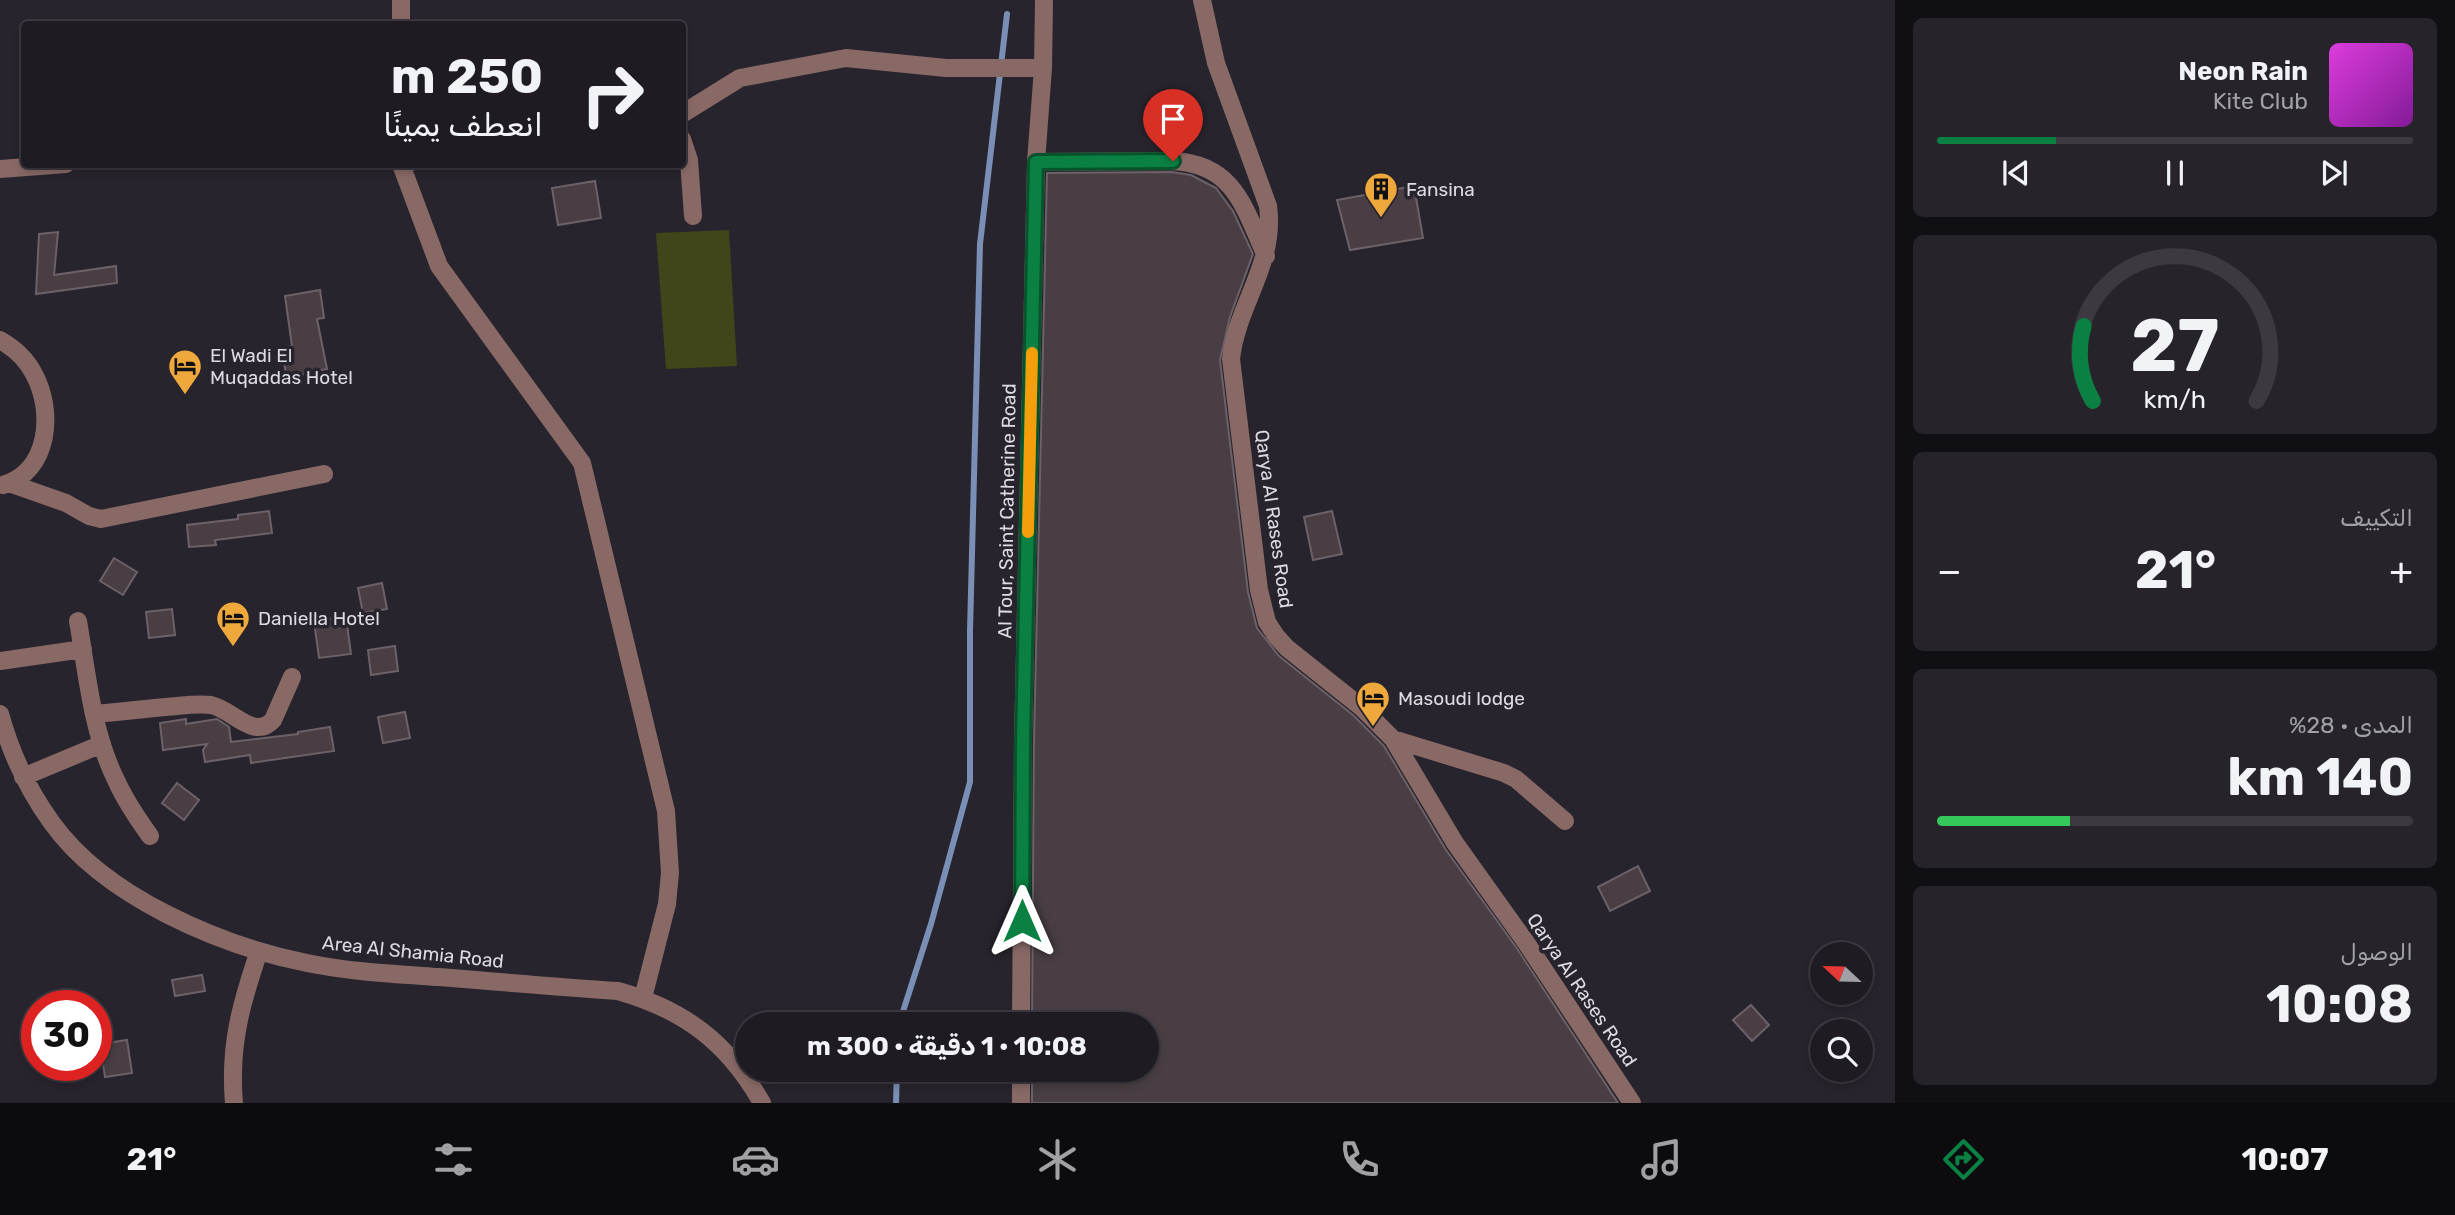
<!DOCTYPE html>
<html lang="ar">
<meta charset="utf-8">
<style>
body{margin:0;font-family:Rubik,Vazirmatn,sans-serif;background:#26242a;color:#f1f3f6;direction:rtl;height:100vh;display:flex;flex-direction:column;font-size:26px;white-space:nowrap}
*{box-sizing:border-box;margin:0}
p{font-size:23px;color:#a1a1a5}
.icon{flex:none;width:38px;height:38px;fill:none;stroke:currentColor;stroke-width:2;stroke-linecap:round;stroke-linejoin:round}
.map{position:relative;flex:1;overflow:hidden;direction:ltr}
.drawer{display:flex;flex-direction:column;gap:18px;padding:18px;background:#100f13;width:560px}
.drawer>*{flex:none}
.banner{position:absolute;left:21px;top:21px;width:665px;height:147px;border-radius:7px;box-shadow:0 4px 10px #0003,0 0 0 2px #3c3940;direction:rtl;background:#1e1b22;color:#f1f3f6;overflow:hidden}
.needle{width:46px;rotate:292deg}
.controls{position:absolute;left:1810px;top:942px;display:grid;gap:14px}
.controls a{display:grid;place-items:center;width:63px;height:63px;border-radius:50%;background:#1e1b22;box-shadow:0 4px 10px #0003,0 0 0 2px #3c3940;font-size:35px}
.speed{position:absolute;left:21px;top:990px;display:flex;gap:14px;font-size:35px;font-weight:700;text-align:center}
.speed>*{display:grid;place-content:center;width:91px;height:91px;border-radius:50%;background:#1e1b22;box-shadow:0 4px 10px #0003,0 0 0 2px #3c3940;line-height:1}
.speed .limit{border:10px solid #d22;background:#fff;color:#111}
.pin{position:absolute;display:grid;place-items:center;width:60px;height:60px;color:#fff;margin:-72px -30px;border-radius:50% 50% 50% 0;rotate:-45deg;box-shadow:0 0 7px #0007}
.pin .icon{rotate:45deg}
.me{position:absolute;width:77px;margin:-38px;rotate:0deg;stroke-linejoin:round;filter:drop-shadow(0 0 5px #0008)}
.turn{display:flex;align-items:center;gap:24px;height:147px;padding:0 28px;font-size:32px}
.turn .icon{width:91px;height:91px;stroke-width:2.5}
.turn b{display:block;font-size:49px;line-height:60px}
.big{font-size:52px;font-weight:700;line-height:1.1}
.drawer .tile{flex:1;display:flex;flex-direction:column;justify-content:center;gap:10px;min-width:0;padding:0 24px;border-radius:10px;background:#26242a}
.drawer .dial{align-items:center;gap:0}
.dial svg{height:182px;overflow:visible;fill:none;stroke:#3c3940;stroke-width:7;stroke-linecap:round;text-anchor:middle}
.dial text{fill:#f1f3f6;stroke:none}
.song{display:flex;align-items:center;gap:21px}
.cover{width:84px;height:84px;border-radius:10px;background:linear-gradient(135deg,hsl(300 70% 55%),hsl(290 70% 35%))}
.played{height:7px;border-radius:4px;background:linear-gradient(90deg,#0b8043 25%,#3c3940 25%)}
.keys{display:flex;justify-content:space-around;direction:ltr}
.heat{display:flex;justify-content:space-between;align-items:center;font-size:38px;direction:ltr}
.charge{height:10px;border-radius:5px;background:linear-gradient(90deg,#34c759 28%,#3c3940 0)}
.trip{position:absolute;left:735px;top:1012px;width:424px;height:70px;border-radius:35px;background:#1e1b22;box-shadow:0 4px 10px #0003,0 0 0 2px #3c3940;font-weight:700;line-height:70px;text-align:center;direction:rtl}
.dock{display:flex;height:112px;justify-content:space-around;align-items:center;background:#0c0b0e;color:#a1a1a5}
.dock .icon{width:49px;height:49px}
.dock .current{color:#0b8043}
.dock b{font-size:32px;color:#f1f3f6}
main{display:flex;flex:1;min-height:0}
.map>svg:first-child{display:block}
</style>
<main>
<section class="drawer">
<div class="tile">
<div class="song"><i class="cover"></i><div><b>Neon Rain</b><p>Kite Club</p></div></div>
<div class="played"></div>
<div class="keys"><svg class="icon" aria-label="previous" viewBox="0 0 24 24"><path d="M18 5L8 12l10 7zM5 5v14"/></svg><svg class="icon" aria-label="pause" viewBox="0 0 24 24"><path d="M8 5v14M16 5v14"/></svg><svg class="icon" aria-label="next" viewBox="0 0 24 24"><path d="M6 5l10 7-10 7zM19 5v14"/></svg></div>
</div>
<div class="tile dial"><svg viewBox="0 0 100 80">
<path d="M14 69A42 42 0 1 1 86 69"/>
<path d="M14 69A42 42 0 0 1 10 36" stroke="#0b8043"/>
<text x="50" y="56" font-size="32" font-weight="700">27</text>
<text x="50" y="72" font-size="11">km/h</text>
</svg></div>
<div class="tile"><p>التكييف</p>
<div class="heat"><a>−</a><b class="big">21°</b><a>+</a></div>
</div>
<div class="tile"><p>المدى · 28%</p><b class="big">140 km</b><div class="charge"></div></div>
<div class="tile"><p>الوصول</p><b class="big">10:08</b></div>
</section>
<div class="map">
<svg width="1895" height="1103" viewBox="0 0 1895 1103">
<rect width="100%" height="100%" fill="#28242d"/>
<path fill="#404619" d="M729 230 737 366 666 369 656 233Z"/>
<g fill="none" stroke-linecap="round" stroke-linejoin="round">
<path stroke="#7a8fb6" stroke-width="6" d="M899 1024 931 924 970 782V631L980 244 1007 14
M896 1103 897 1069"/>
</g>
<path fill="#483e44" stroke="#6c6168" stroke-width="2" d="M1172 172 1191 175 1216 188 1233 211 1253 254 1230 317 1220 360 1248 592 1257 628 1279 656 1353 715 1384 746 1446 850 1516 947 1618 1103H1032V1069H1146V1024H1032L1034 740 1047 173Z
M595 181 601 218 558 225 552 188Z
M1414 186 1423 238 1350 250 1337 200Z
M58 232 54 275 116 266 117 283 36 294 39 234Z
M320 290 324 318 317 319 327 369 287 378 281 348 292 346 285 296Z
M269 511 272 533 215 540 216 545 189 547 187 525 238 519V515Z
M1332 511 1342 554 1313 560 1304 517Z
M114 558 137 572 123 595 100 581Z
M382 583 387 609 363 613 358 588Z
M172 609 175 635 149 638 146 612Z
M346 617 351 654 319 658 314 621Z
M395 646 398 671 371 675 368 650Z
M405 712 410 738 383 743 378 717Z
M186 719V724L217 719 229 727 231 742 298 734V732L330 727 334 751 251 763 250 755 205 762 203 750 207 744 163 750 160 723Z
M177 783 199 800 184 820 162 803Z
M1638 866 1650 891 1610 911 1598 887Z
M202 975 205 991 175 996 172 980Z
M1751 1005 1769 1025 1752 1041 1733 1020Z
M127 1040 132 1073 105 1077 100 1044Z"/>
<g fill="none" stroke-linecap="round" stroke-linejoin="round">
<path stroke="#886966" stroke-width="18" d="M401 0V24
M1202 0 1216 63 1268 206C1276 264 1237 304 1231 359L1259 590 1267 622 1276 636 1287 648 1361 707 1393 739 1455 843 1525 941 1632 1103
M682 114 740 78 846 58 946 68H1043
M682 139 689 160 693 216
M1036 162 1173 161C1234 164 1244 207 1266 256
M408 164 402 167 439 266 582 463 666 811 670 873 667 904 643 998
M0 169 66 164
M0 340C14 348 27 360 34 374 54 411 50 471 3 485
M9 483 66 503 89 516 101 519 324 474
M78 621C87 673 92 732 116 780 125 800 137 818 150 836
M0 661 83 649
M0 714C11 754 28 790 52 823 105 897 221 946 307 963 351 972 395 974 439 977 499 982 559 987 618 991 685 1010 728 1043 762 1103
M95 714C119 712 143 709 166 707 181 706 196 703 211 705 232 709 254 741 273 720L292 677
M1393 739 1504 773 1516 779 1565 821
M23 777 102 744
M1021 1024 1023 740 1036 162 1043 68 1044 0
M234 1103C229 1046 241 1004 259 951
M1021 1103V1069"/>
</g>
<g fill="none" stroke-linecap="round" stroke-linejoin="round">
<g stroke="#07532c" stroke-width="18">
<path id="route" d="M1022 921 1023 740 1036 162 1173 161"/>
</g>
<use href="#route" stroke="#0b8043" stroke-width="12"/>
<path stroke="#f59e0b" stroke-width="12" d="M1028 532 1032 353"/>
</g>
<defs>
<g id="building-pin" transform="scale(1.75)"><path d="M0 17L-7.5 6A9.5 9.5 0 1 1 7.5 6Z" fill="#eea83c" stroke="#28242d"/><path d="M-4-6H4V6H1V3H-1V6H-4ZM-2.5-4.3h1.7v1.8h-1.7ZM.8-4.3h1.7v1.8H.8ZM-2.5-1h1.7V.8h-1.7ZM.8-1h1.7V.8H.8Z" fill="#111"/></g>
<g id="hotel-pin" transform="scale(1.75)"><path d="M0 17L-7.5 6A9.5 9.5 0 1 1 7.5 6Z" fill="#eea83c" stroke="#28242d"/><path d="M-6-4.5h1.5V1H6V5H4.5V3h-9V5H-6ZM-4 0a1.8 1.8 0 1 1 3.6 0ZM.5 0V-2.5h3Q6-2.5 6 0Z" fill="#111"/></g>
</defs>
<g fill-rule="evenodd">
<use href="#building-pin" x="1381" y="189"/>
<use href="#hotel-pin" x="185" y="366"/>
<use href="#hotel-pin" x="233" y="618"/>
<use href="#hotel-pin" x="1373" y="698"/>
</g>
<g text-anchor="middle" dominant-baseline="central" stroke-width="7" stroke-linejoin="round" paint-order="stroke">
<g font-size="19" fill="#dddbe1" stroke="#28242d" text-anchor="start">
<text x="1406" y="189">Fansina</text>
<text x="210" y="355">El Wadi El<tspan x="210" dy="22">Muqaddas Hotel</tspan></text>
<text x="258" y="618">Daniella Hotel</text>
<text x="1398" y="698">Masoudi lodge</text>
</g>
<g font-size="19" fill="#dddbe1" stroke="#28242d">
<text transform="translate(1007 511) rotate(-89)">Al Tour, Saint Catherine Road</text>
<text transform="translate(1274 519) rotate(82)">Qarya Al Rases Road</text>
<text transform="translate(413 952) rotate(6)">Area Al Shamia Road</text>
<text transform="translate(1582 990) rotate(56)">Qarya Al Rases Road</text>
</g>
</g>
</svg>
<div class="controls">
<a><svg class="needle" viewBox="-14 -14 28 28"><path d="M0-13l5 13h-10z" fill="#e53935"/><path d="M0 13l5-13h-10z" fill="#a1a1a5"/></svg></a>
<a><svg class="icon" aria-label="search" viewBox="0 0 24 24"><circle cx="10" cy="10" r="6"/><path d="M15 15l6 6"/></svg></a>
</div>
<div class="speed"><div class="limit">30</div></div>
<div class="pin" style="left:1173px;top:161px;background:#d93025"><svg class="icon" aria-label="arrive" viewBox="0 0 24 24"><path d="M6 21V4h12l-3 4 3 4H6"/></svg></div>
<svg class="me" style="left:1022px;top:921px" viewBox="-20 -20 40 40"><path d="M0-17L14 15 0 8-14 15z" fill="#0b8043" stroke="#fff" stroke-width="4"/></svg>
<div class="trip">10:08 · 1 دقيقة · 300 m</div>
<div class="banner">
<div class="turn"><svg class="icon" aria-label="right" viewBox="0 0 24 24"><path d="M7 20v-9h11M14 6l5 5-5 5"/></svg><div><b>250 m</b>انعطف يمينًا</div></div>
</div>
</div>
</main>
<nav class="dock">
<b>10:07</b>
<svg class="icon current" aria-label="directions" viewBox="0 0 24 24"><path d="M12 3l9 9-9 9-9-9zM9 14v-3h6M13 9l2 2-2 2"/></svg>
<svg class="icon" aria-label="music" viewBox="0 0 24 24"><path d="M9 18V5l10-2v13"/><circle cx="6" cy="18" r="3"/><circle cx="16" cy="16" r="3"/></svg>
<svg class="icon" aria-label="phone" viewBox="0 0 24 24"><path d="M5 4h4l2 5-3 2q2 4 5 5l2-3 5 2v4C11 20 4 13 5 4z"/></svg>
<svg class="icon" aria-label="climate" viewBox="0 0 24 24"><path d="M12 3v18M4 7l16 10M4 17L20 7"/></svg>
<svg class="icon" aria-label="car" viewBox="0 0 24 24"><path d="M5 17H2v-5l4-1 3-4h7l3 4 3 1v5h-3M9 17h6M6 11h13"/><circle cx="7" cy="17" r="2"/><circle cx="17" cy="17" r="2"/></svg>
<svg class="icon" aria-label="filters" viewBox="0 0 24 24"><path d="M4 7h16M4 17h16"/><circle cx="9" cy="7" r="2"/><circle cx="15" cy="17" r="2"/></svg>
<b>21°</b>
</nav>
